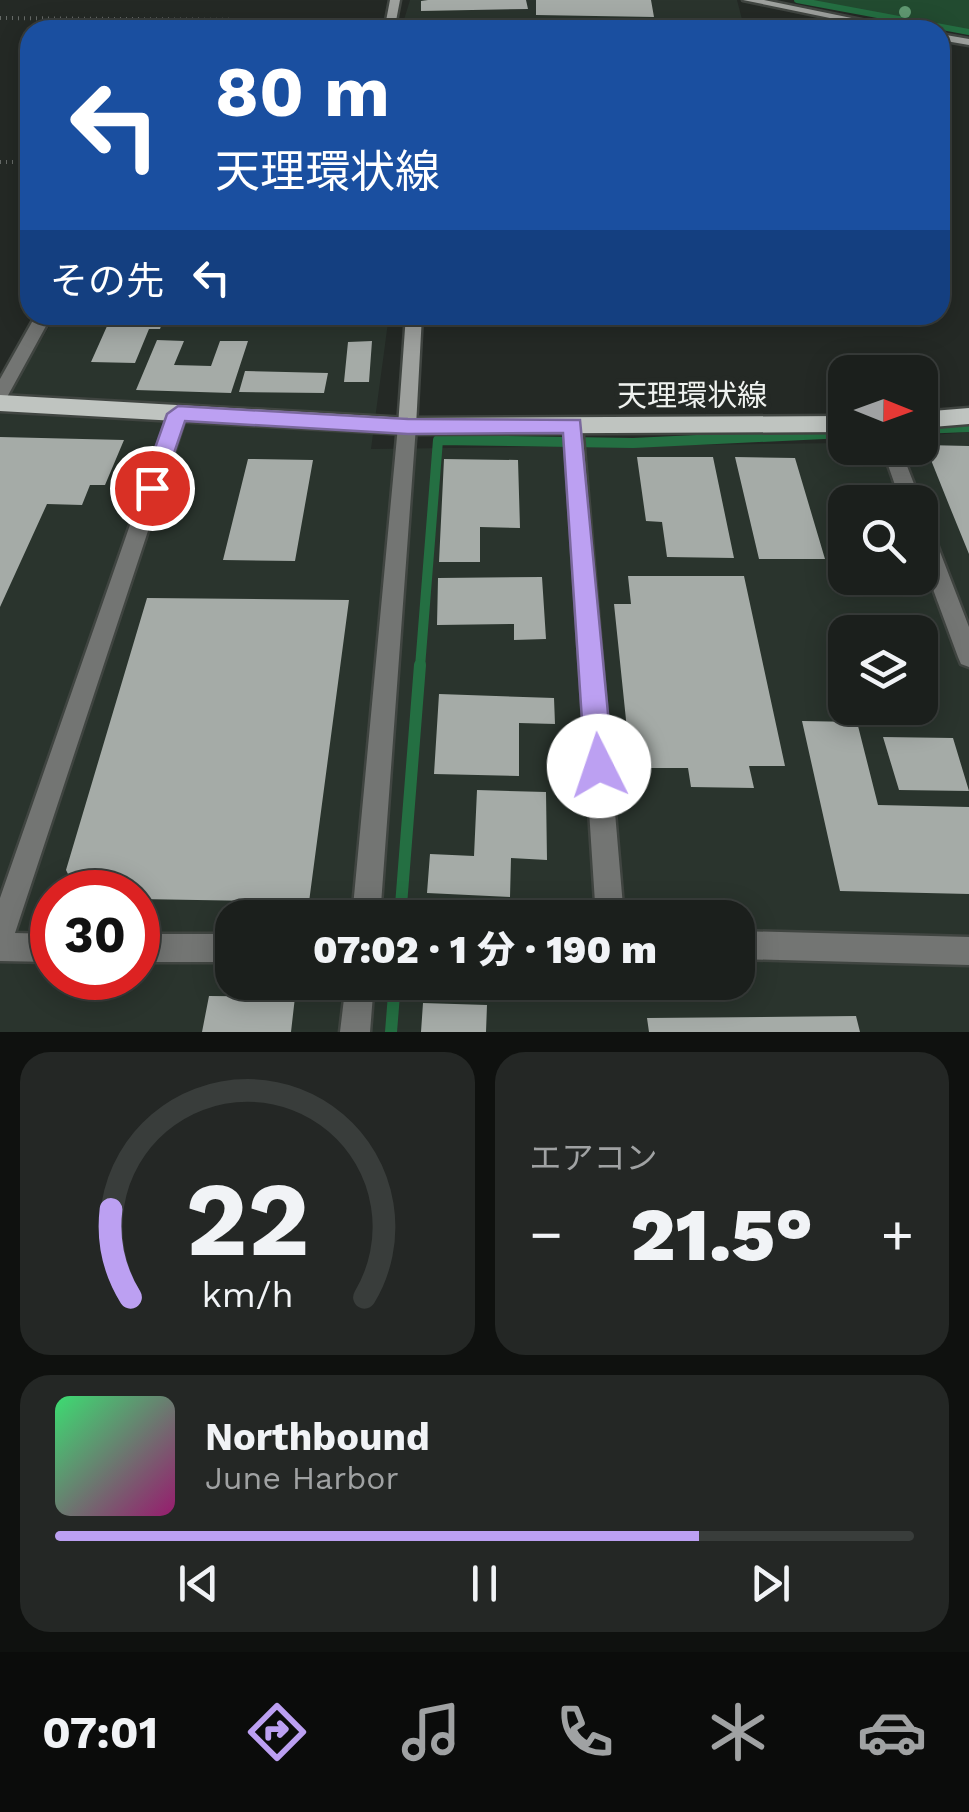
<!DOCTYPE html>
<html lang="ja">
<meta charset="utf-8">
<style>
body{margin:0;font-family:"Work Sans","Noto Sans JP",sans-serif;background:#242725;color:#f1f3f6;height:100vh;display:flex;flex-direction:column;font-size:38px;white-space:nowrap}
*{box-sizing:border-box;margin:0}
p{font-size:32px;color:#a0a2a3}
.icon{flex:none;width:55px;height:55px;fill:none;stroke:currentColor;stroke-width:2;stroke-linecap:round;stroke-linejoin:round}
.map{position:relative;height:1032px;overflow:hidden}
.sheet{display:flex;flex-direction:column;gap:20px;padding:20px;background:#0f110f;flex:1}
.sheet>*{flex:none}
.top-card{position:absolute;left:20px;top:20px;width:930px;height:305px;border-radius:30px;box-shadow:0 5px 25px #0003,0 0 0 2px #393d3b;background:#1a4fa0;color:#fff;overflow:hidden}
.needle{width:65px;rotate:91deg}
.tools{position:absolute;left:828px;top:355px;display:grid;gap:20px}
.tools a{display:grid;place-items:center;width:110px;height:110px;border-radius:20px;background:#1b1f1c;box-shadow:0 5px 25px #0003,0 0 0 2px #393d3b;font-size:50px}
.speed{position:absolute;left:30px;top:870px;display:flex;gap:20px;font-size:50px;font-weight:700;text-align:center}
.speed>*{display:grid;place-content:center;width:130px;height:130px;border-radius:50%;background:#1b1f1c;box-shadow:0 5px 25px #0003,0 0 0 2px #393d3b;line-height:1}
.speed .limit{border:15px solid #d22;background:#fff;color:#111}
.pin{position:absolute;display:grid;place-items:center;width:85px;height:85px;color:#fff;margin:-42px;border:5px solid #fff;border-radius:50%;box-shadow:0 2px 10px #0007}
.me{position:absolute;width:110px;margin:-55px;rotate:356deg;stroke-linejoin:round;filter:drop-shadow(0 0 8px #0008)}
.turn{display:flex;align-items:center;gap:35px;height:210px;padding:0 30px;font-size:45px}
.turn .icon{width:130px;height:130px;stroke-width:2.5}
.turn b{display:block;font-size:70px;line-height:85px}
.then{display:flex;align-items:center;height:95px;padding:0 30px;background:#0003;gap:20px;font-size:38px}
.big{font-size:75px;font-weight:800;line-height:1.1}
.sheet .widget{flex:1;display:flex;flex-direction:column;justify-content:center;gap:15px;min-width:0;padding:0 35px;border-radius:30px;background:#242725}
.sheet .dial{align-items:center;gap:0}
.dial svg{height:260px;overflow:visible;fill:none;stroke:#393d3b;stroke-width:7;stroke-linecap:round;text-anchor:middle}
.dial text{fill:#f1f3f6;stroke:none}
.song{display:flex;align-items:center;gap:30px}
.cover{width:120px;height:120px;border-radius:15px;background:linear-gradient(135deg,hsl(140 70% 55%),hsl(320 70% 35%))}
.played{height:10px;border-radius:5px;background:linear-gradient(90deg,#bca0f2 75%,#393d3b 75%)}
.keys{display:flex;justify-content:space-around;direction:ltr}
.heat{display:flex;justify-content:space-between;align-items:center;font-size:55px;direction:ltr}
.sheet .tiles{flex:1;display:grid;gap:20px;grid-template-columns:1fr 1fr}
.widget:last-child{grid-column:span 2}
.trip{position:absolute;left:215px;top:900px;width:540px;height:100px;border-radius:30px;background:#1b1f1c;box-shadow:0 5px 25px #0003,0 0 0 2px #393d3b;font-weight:800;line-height:100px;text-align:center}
.dock{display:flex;height:160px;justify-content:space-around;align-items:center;background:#0b0c0b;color:#a0a2a3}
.dock .icon{width:70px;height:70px}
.dock .current{color:#bca0f2}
.dock b{font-size:45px;color:#f1f3f6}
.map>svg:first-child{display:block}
</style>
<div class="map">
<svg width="969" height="1032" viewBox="0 0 969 1032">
<rect width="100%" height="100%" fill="#242925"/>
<path fill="#2a342d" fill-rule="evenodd" d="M410 0H737L743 23 808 30H406L403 23Z
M56 315H389L371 449 845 443V448H920V436L969 432V1032H0V409ZM845 502H920V578H845ZM845 632H920V708H845ZM52 892H138V978H52ZM232 918H738V982H232Z"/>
<path fill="#224b30" d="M809 0H969V31Z"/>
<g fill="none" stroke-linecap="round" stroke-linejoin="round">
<path stroke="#246f42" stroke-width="6" d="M797 0 969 32"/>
<path stroke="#246f42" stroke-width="10" d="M920 429 969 427
M420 667 438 440 633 443 845 433"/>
<path stroke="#246f42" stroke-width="12" d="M400 918 420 665
M391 1032 395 982"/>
</g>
<path fill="#a5aba7" d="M428 0H526L528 9 421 11V1Z
M536 0H651L654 17 536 15Z
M112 315H165L160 329H149L135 363 91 362Z
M157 340 184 341 174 365 211 366 220 341H248L231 393 136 390Z
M372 341 369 382H344L348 342Z
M245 371 328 373 324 393 239 392Z
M0 437 124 440 105 485H90L82 505 47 504 0 607Z
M925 445 969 446V554L949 505Z
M637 457H713L734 558 667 557 662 522 646 521Z
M735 457 795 458 825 559H759Z
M248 459 313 460 295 561 223 560Z
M444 459 518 460 520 528 480 527V562H439Z
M628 576H744L785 766H749L754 788 691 787 688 768H631L614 604H631Z
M542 577 546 639 514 640V624L437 625 438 578Z
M147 598 349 600 309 902 138 899V892H77L66 870Z
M439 694 554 698 555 724 519 723V776L434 774Z
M802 721 857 722 878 805 969 807V894L840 891Z
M883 737 953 738 969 791 899 790Z
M477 790 546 792 547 860 511 858 510 897 427 893 430 854 474 856Z
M209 996 295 997 291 1032H202Z
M423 1003 487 1005 486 1032H421Z
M856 1016 860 1032H649L647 1018Z"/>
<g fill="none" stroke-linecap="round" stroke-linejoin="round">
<g stroke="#404541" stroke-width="5">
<path id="street" d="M36 315H52L6 399 0 401V379Z
M178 407 187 413 15 933 52 934V962L0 961V898L169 413Z
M573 418 582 425 624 918H596L564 425Z
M407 419 416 426 380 918H352L398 426Z
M882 448H900L921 502 920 504 901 502Z
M920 518 927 520 930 526 969 627V667L961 664 958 657 920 554Z
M738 931 969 937V965L738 959Z
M138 934H232V962H138Z
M346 982H374L370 1032H340Z"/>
</g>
<g stroke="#404541" stroke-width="5">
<path id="secondary" d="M390 0H400L396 21 399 30H389L386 21Z
M743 0H764L910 30H888Z
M940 34 969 39V45L940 40Z
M406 315H422L416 426 407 433 398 426Z"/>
</g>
<g stroke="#404541" stroke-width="5">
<path id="primary" d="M0 395 407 418 845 416V432L407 434 0 411Z
M969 408V424L920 428V412Z"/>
</g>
<path stroke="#666a67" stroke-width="4" stroke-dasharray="1 5" stroke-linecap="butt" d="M0 18 373 21
M0 162H30"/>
<use href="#street" fill="#737573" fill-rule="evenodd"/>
<use href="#secondary" fill="#9ea19e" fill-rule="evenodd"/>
<use href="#primary" fill="#bfc4c0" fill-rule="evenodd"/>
</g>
<circle fill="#609972" cx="905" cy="12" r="6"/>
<path fill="#bca0f2" stroke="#7a689d" stroke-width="2.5" d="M178 406 408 419 580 420 613 766 609 776 599 780 589 776 585 766 563 433 408 434 185 421 160 494H144L141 488 167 414Z"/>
<g text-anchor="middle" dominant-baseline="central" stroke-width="10" stroke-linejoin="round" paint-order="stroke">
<g font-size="30" fill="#eff2ef" stroke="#242925">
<text x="692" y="395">天理環状線</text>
</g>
</g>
</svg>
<div class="tools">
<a><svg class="needle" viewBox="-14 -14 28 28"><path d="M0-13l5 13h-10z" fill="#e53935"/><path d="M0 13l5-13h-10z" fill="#a0a2a3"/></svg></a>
<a><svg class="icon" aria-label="search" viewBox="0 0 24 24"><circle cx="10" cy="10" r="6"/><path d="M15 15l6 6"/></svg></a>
<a><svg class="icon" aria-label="layers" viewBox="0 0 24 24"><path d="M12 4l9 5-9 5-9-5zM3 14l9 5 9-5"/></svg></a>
</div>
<div class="speed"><div class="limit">30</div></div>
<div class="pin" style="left:152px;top:488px;background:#d93025"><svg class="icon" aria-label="arrive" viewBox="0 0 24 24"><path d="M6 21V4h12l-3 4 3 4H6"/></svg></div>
<svg class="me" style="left:599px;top:766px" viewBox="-20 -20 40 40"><circle r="19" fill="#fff"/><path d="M0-13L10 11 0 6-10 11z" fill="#bca0f2"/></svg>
<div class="trip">07:02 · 1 分 · 190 m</div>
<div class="top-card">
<div class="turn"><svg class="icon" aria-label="left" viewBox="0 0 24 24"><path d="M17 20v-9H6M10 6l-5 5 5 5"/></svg><div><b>80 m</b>天理環状線</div></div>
<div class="then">その先<svg class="icon" aria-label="left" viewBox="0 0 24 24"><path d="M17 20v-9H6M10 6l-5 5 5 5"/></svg></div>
</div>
</div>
<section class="sheet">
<div class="tiles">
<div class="widget dial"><svg viewBox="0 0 100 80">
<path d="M14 69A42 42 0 1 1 86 69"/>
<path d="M14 69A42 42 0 0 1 8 42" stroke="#bca0f2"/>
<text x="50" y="56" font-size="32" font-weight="700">22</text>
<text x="50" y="72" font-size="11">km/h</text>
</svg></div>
<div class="widget"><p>エアコン</p>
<div class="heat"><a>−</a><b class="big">21.5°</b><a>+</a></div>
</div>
<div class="widget">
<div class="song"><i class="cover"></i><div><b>Northbound</b><p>June Harbor</p></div></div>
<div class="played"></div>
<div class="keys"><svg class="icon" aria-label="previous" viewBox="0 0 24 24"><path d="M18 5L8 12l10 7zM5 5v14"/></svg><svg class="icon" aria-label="pause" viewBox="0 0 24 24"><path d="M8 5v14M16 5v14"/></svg><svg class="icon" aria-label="next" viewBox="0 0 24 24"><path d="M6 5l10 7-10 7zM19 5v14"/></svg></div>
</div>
</div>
</section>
<nav class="dock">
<b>07:01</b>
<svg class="icon current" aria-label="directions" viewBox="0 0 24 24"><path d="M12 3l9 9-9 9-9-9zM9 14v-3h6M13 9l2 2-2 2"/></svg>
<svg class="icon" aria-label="music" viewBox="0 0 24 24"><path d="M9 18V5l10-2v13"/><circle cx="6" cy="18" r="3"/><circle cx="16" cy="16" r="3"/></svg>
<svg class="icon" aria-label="phone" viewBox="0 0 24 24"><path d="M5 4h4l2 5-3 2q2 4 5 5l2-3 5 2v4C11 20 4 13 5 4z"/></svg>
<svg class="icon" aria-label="climate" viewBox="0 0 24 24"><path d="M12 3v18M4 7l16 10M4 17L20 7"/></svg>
<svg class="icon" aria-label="car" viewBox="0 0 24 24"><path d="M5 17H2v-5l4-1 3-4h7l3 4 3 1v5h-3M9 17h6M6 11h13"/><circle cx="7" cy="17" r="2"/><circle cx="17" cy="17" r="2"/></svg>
</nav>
